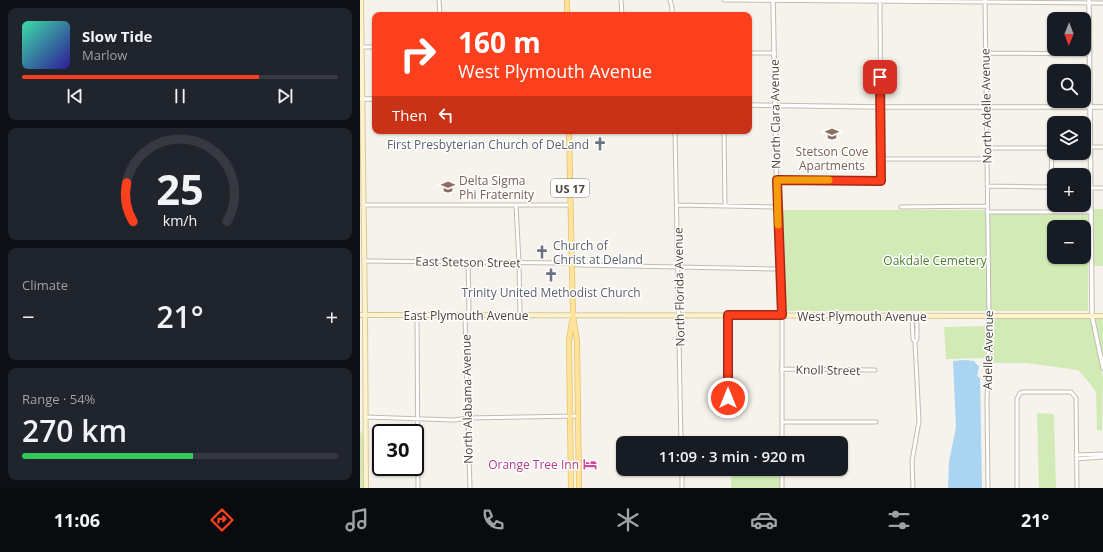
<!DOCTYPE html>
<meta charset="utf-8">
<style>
body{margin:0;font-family:"Open Sans",sans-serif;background:#20242c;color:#f1f3f6;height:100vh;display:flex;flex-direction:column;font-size:15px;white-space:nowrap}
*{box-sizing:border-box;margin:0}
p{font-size:13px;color:#9ea1a6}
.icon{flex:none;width:22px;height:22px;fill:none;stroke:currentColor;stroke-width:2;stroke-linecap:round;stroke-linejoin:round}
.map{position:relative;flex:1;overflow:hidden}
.sheet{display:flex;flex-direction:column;gap:8px;padding:8px;background:#0d0f14;width:360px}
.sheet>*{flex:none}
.guide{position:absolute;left:12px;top:12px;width:380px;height:122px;border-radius:8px;box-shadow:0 1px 3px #0004;background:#fc3f1d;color:#fff;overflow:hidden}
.needle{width:26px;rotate:181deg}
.controls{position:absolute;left:687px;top:12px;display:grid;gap:8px}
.controls a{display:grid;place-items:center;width:44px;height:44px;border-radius:8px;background:#171b24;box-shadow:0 1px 3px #0004;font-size:20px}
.speed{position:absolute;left:12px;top:424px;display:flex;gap:8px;font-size:20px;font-weight:700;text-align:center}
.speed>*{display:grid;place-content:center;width:52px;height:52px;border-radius:50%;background:#171b24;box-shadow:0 1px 3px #0004;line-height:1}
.speed .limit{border:2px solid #111;border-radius:6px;background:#fff;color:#111}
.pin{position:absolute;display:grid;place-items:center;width:34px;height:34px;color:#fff;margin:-17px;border-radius:8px;box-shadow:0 2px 6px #0006}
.me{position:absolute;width:44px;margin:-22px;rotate:0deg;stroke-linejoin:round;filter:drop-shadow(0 0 3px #0008)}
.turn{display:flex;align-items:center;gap:14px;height:84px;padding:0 20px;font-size:18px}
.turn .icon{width:52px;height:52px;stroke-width:2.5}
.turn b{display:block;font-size:28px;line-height:34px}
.then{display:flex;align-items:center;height:38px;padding:0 20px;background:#0003;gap:8px;font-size:15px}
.big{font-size:30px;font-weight:600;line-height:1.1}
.sheet .tile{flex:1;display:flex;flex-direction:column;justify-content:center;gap:6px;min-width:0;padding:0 14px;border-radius:8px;background:#20242c}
.sheet .dial{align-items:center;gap:0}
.dial svg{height:104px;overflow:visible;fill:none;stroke:#363941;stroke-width:7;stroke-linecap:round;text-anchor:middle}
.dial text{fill:#f1f3f6;stroke:none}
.song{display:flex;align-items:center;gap:12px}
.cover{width:48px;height:48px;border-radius:6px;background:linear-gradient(135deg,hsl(160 70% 55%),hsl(250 70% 35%))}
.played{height:4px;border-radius:2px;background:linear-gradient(90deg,#fc3f1d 75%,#363941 75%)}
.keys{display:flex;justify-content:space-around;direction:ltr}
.heat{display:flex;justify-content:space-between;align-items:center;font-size:22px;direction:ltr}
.charge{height:6px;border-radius:3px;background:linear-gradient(90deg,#34c759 54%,#363941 0)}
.trip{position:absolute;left:256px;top:436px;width:232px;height:40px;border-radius:8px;background:#171b24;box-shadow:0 1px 3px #0004;font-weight:600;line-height:40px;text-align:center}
.menu{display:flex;height:64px;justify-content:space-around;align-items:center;background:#090b0e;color:#9ea1a6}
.menu .icon{width:28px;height:28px}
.menu .current{color:#fc3f1d}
.menu b{font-size:18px;color:#f1f3f6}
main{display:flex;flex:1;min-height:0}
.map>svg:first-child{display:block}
</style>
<main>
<section class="sheet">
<div class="tile">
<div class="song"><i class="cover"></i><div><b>Slow Tide</b><p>Marlow</p></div></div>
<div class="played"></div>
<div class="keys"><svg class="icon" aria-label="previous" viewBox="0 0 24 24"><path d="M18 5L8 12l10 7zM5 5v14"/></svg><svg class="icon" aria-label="pause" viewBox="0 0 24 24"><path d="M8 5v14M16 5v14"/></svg><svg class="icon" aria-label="next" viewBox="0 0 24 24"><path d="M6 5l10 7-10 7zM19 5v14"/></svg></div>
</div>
<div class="tile dial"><svg viewBox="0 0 100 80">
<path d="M14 69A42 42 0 1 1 86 69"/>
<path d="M14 69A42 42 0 0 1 9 39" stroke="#fc3f1d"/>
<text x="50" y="56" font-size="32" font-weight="700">25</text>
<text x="50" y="72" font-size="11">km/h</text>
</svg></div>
<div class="tile"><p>Climate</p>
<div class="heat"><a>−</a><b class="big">21°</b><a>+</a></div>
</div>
<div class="tile"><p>Range · 54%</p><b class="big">270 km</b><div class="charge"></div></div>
</section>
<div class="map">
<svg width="743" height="488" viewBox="0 0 743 488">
<rect width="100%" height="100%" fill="#f6f3ec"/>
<path fill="#d2eab5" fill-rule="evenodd" d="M733 209H743V266H733Z
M422 210H624L625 214H728V311H424ZM694 227H724V257H694Z
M631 318H730L740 360 743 378 742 431 737 430 736 392 728 381 718 370 666 363H634L629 358Z
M734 318H743V357Z
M626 326 625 358 586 359 584 327Z
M677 413 694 414 696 488H679Z
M0 430 3 435 4 488H0Z
M374 469H390C396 478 403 472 411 473 414 474 417 475 420 476V488H371V477Z"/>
<path fill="#a9d4f2" d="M605 360 614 361 619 367 617 376 620 378 622 488H588L589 462 596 427 593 361Z"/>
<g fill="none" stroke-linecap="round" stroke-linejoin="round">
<g stroke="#c2bbae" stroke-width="5">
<path id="minor" d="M79 0 80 15
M261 0 262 15
M310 0 312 7V15
M364 0 743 3
M625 0 629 316 627 401 628 488
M1 47H15
M389 53H414
M625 53 729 54
M315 131 321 443
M364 131 365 206
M724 147H743
M627 148H694
M522 159H627
M417 180 521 181 520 0
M627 186 686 187 690 185 691 181 692 148
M731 188H743
M3 205H210
M156 205 159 263 160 315
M317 205 417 207
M541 207 627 206
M627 212H731
M4 261 206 263 219 265 420 269
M108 262 109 310 105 318 110 488
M57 315 58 488
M368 315V398
M422 315V443
M552 316 553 339 555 342 559 421 552 461 553 488
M555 342 557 339V316
M421 369 515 370
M5 417 94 420 108 418 218 416
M422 422H516
M716 455 743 454
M716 459 743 457
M322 469V488
M422 469V488
M657 488V399L660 393 664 392H711L716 398 717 488"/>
</g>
<g stroke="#c2bbae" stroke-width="5.5">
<path id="tertiary" d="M413 0 417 207 422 315
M729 0 732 316 743 368
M0 99H15
M389 105 520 107H743"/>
</g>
<g stroke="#d6c79b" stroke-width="6">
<path id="secondary" d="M1 0 5 315 6 488
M0 315 743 316"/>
</g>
<g stroke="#e6c16a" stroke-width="6">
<path id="primary" d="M207 0V15
M209 131 213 316 217 341 219 488
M211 488 209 340 212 322"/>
</g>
<use href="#minor" stroke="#fff" stroke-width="3"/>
<use href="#tertiary" stroke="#fff" stroke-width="3.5"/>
<use href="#secondary" stroke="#fff3cd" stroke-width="4"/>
<use href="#primary" stroke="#ffe39c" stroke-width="4.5"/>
</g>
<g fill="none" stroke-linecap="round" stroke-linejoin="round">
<g stroke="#a42913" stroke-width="10">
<path id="route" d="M368 398V315H422L417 180 521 181 520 77"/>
</g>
<use href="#route" stroke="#fc3f1d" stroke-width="7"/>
<path stroke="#f59e0b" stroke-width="7" d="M418 225 417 180H469"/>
</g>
<defs>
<g id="university-bare" transform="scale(1.08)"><path d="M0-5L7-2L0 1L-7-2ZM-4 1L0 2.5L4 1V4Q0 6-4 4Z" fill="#8d6e63" stroke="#fff" stroke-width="2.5" paint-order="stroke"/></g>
<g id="church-bare" transform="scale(1.08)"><path d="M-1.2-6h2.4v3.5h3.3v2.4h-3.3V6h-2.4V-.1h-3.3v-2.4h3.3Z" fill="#6b7280" stroke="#fff" stroke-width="2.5" paint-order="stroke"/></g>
<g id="hotel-bare" transform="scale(1.08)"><path d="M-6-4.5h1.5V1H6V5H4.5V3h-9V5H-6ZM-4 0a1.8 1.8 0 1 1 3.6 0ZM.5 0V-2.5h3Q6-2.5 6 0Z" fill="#d1479c" stroke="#fff" stroke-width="2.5" paint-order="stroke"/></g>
</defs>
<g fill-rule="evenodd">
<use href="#university-bare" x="472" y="134"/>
<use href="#church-bare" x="240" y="144"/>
<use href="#university-bare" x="88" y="187"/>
<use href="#church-bare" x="182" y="252"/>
<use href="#church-bare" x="191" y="275"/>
<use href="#hotel-bare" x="230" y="464"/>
</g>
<g text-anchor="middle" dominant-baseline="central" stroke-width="3" stroke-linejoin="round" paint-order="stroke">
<rect fill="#fff" stroke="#817c74" stroke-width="1" x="191" y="179" width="38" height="18" rx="3"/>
<g font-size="11" font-weight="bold" fill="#4b4439">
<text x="210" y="188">US 17</text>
</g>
<g font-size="12" fill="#4b4439" stroke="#fff">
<text transform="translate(626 106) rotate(-91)">North Adelle Avenue</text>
<text transform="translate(415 114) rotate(-91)">North Clara Avenue</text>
<text transform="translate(108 262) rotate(1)">East Stetson Street</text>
<text transform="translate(319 287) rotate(-91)">North Florida Avenue</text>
<text x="106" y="315">East Plymouth Avenue</text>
<text x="502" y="316">West Plymouth Avenue</text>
<text transform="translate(628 350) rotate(-89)">Adelle Avenue</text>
<text transform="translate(468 370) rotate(1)">Knoll Street</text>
<text transform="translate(107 399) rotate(-91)">North Alabama Avenue</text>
</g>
<g font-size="12" fill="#5b616d" stroke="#fff" text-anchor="end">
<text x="229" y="144">First Presbyterian Church of DeLand</text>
<text x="193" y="245" text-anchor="start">Church of<tspan x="193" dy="14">Christ at Deland</tspan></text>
<text x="191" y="292" text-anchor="middle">Trinity United Methodist Church</text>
</g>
<g font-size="12" fill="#785e54" stroke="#fff">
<text x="472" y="151">Stetson Cove<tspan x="472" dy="14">Apartments</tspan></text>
<text x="99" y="180" text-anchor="start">Delta Sigma<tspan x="99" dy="14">Phi Fraternity</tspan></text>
</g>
<g font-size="12" fill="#4a7f2a" stroke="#fff">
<text x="575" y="260">Oakdale Cemetery</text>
</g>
<g font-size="12" fill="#b23c85" stroke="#fff" text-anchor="end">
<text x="219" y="464">Orange Tree Inn</text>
</g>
</g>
</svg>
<div class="controls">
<a><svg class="needle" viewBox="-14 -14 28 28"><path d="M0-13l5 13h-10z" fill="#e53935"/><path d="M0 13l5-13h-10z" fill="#9ea1a6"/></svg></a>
<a><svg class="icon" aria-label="search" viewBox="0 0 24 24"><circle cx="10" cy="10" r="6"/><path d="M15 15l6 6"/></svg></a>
<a><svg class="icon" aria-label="layers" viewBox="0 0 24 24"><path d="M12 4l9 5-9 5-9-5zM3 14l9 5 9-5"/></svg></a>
<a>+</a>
<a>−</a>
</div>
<div class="speed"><div class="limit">30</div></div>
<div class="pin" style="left:520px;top:77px;background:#d93025"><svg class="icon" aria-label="arrive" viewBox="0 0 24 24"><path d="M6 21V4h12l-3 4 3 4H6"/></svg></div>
<svg class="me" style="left:368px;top:398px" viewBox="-20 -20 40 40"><circle r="17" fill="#fc3f1d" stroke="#fff" stroke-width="3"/><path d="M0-11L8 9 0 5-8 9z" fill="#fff"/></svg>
<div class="trip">11:09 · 3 min · 920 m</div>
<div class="guide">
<div class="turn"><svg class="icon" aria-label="right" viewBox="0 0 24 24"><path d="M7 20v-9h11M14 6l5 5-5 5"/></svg><div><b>160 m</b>West Plymouth Avenue</div></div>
<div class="then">Then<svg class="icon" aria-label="left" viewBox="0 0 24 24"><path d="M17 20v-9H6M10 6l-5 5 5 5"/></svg></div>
</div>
</div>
</main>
<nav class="menu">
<b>11:06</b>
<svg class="icon current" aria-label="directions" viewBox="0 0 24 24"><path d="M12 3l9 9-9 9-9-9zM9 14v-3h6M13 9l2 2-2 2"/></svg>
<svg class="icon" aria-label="music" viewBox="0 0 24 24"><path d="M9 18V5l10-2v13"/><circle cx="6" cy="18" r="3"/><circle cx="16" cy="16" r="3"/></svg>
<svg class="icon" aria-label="phone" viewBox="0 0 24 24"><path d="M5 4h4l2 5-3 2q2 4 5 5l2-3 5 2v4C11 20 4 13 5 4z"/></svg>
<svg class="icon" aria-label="climate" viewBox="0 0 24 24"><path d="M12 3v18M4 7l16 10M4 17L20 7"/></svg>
<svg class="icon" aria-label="car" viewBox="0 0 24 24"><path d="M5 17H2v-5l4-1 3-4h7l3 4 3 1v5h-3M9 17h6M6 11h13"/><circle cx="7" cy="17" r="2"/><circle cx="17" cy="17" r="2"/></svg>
<svg class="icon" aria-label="filters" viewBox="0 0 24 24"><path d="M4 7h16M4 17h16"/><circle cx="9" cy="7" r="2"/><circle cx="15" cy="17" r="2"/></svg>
<b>21°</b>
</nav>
